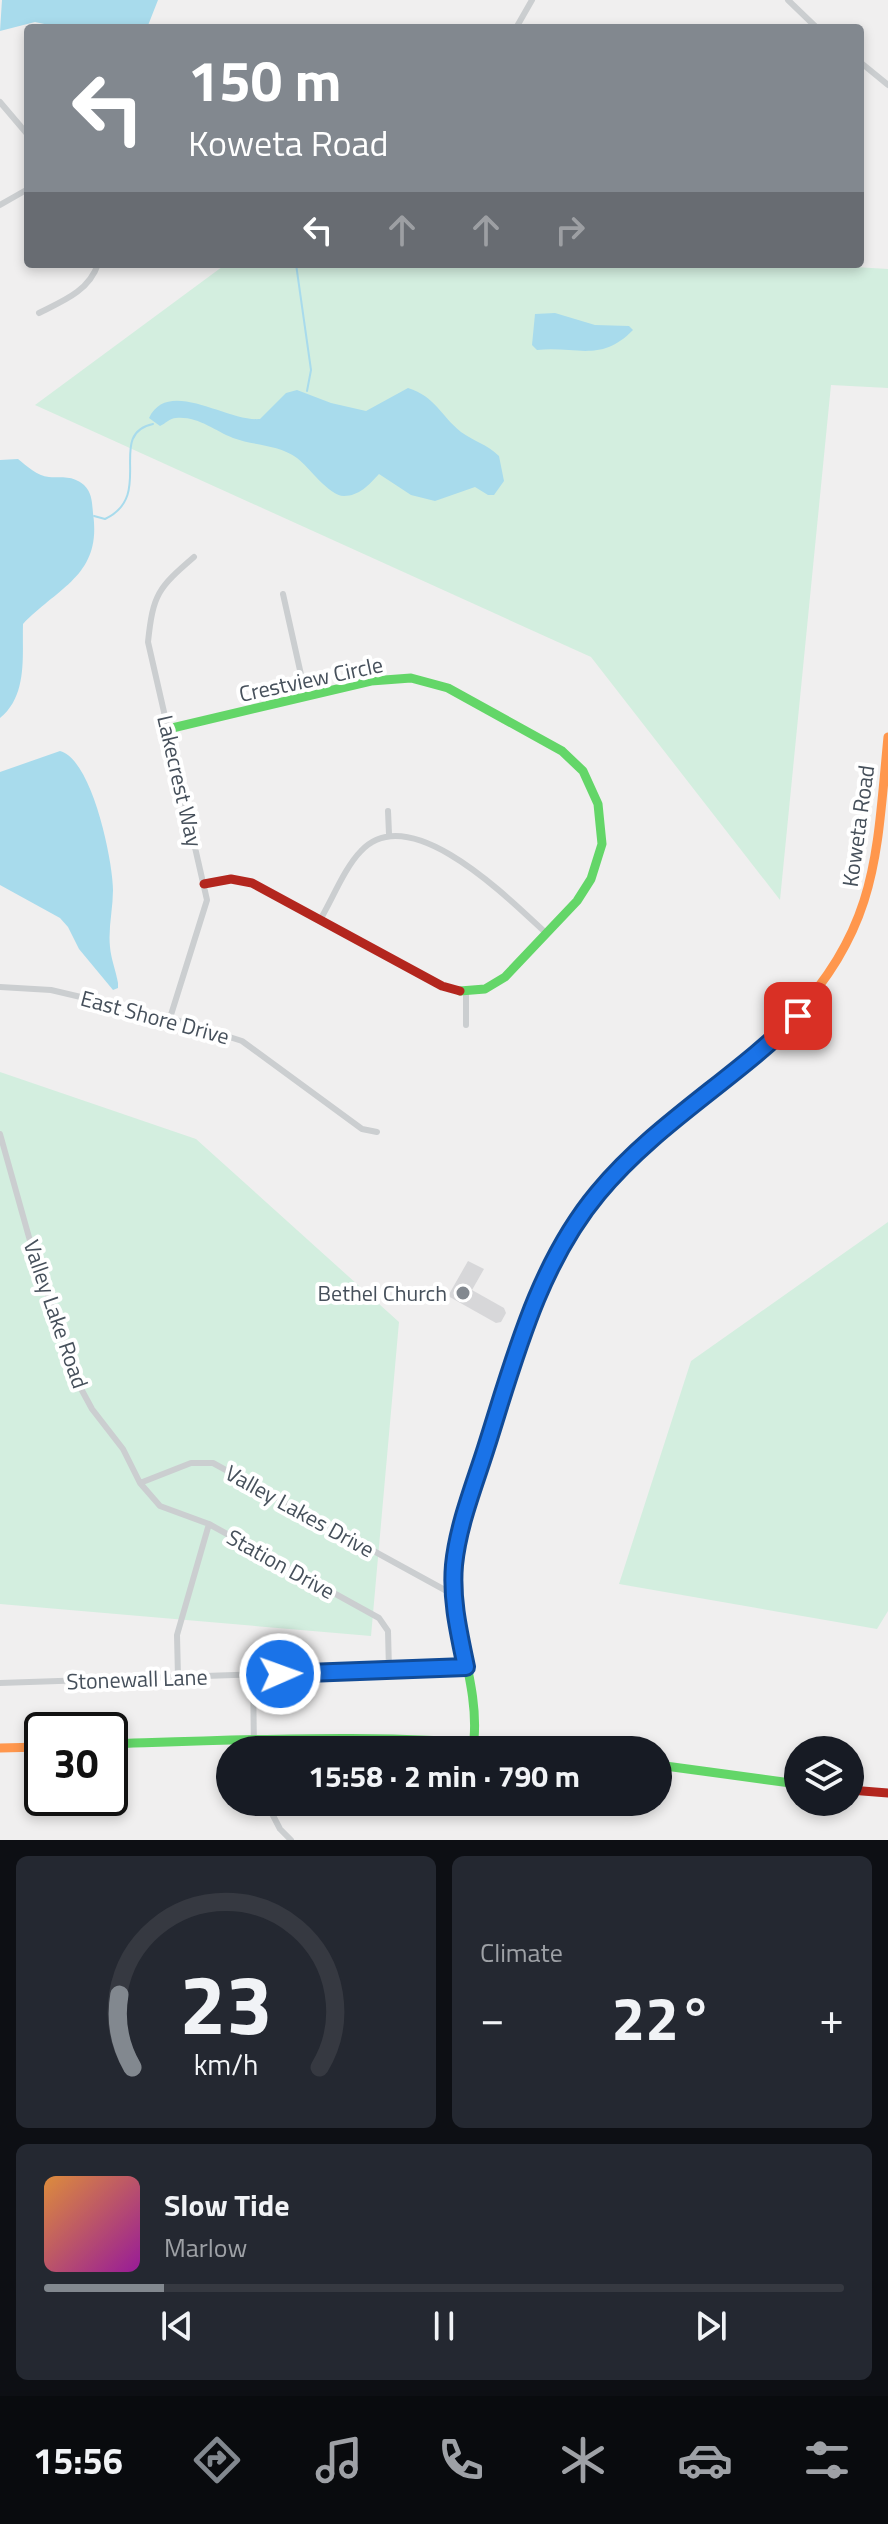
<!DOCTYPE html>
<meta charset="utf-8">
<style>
body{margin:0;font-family:"Titillium Web",sans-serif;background:#242831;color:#f1f3f6;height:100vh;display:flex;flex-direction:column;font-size:30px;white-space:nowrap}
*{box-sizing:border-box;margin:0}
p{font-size:26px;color:#9ea1a6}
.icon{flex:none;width:44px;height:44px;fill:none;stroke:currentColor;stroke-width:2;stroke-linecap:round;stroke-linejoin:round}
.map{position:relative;height:1840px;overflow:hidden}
.sheet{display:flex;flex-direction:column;gap:16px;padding:16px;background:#0d0f14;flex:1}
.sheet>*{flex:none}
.top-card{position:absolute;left:24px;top:24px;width:840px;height:244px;border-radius:8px;box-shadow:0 4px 12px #0003;background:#82888f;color:#fff;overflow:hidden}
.fabs{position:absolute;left:784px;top:1736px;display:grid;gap:16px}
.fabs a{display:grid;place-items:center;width:80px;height:80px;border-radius:50%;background:#171b24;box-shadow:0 4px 12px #0003;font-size:40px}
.speed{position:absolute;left:24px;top:1712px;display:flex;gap:16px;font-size:40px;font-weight:700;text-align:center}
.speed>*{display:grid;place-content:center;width:104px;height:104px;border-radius:50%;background:#171b24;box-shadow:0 4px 12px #0003;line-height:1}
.speed .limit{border:4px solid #111;border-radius:12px;background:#fff;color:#111}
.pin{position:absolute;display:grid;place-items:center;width:68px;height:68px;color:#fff;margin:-34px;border-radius:16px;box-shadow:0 4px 12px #0006}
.me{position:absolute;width:88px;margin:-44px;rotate:88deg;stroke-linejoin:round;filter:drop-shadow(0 0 6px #0008)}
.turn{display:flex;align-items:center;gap:28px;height:168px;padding:0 32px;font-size:36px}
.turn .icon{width:104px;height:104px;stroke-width:2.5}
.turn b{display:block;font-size:56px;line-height:68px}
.lanes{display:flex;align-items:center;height:76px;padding:0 32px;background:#0003;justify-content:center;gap:40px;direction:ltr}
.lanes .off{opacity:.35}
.big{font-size:60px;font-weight:700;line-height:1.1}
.sheet .tile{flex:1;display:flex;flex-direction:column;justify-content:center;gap:12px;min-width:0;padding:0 28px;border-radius:12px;background:#242831}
.sheet .dial{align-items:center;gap:0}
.dial svg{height:208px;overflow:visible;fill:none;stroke:#363941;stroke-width:7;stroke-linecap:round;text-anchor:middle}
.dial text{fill:#f1f3f6;stroke:none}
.song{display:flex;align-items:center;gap:24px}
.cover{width:96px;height:96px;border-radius:12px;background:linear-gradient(135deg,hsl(30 70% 55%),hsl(300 70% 35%))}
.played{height:8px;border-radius:4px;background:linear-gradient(90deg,#82888f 15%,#363941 15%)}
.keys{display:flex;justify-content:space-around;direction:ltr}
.heat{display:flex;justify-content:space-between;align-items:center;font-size:44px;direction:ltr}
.sheet .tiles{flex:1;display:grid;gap:16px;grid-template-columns:1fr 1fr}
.tile:last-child{grid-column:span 2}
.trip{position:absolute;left:216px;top:1736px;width:456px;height:80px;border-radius:40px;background:#171b24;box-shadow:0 4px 12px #0003;font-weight:700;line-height:80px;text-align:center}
.tab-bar{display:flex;height:128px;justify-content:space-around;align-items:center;background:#090b0e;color:#9ea1a6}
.tab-bar .icon{width:56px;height:56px}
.tab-bar .current{color:#82888f}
.tab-bar b{font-size:36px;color:#f1f3f6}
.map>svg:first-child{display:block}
</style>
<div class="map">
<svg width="888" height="1840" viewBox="0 0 888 1840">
<rect width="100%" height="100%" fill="#f0efef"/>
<path fill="#d3eedf" d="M226 264H807L888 269V388L831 385 780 900 591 657 35 405Z
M0 1072 196 1139 399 1322 371 1636 0 1604Z
M888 1222V1611L877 1629 619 1584 691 1361Z"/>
<path fill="#a8dbec" d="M2 0H158L147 28H50L49 25 35 22 0 31Z
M555 313 595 325 629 326 633 330C601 363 577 346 537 350L532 345 535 314Z
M408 388C436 397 440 415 461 432 473 441 487 444 499 456L504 481 494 495H488L475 487 435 501 411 495 379 474C369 485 359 496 344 496 329 496 309 467 297 458 278 444 255 446 233 438 215 431 198 416 176 418 170 418 165 424 160 426L149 418C168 377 227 422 260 419L286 393 297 390 331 403 366 411Z
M18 459C27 466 37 476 49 477 63 478 72 475 84 485 92 493 92 502 93 513 102 575 60 586 23 624 22 656 28 695 0 718V460Z
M60 751C92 759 113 861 113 890 113 909 108 928 110 947 111 959 116 971 118 983V988L113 990 79 949 68 927 60 918 0 885V772Z"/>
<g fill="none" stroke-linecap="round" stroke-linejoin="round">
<path stroke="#a8dbec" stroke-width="2" d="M296 264 311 370 307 391
M94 516 105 519C156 495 105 434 153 424"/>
</g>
<path fill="#d7d7d9" d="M468 1261 484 1269 472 1290 504 1308 506 1313 501 1322 496 1323 448 1296Z"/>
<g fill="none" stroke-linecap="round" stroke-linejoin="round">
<path stroke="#cbced0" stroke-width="6" d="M788 0 817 28
M516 28 532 0
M860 62 888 85
M0 102 28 135
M0 205 28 189
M39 313C63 301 89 291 98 264
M283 594 306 697
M388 811 389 834
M320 920C332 900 345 867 361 851 410 798 510 900 546 933
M0 987 51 990 170 1018 242 1041 362 1129 377 1132
M466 993V1025
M170 1018 207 900 148 642C153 594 158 588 194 557
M0 1134 34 1255 79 1385 92 1409 123 1449 140 1483 160 1506 209 1524 379 1618 388 1631 389 1670
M140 1483 191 1463H213L454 1595
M253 1675 254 1750
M178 1677 177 1635 209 1524
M0 1683 466 1667
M266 1802 280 1829 291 1840"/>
<path stroke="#63d668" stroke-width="9" d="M168 729 371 681 411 678 448 688 562 751 583 771 598 804 602 844 591 879 577 901 505 977 485 989 460 991
M474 1739C479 1682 451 1629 455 1571 458 1533 471 1497 482 1460 510 1361 540 1254 613 1177 667 1119 735 1077 790 1021
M110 1744C260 1739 408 1732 557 1750
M658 1765 798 1784"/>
<path stroke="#ff974d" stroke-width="9" d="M790 1021C878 925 876 860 888 737
M0 1748 42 1747"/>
<path stroke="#b3261e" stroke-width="9" d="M204 884 231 879 252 883 442 986 460 991
M850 1790 888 1793"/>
</g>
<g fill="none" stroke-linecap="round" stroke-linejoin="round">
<g stroke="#114b97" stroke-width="20">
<path id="route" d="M280 1674 466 1667C459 1633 451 1600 454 1565 458 1525 474 1486 486 1448 514 1360 538 1265 598 1193 655 1124 735 1079 798 1016"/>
</g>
<use href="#route" stroke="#1a73e8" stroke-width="14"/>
</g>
<circle fill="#82888f" stroke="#fff" stroke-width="3" cx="463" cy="1293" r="8"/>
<g text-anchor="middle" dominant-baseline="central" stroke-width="8" stroke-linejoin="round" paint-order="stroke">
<g font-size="22" fill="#46505b" stroke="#fff">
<text transform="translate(311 679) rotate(-12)">Crestview Circle</text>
<text transform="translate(180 781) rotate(77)">Lakecrest Way</text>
<text transform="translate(858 826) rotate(-82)">Koweta Road</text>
<text transform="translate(155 1017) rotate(15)">East Shore Drive</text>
<text transform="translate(56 1314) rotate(71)">Valley Lake Road</text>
<text transform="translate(300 1511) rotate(29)">Valley Lakes Drive</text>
<text transform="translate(281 1564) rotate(29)">Station Drive</text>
<text transform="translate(137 1679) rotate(-2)">Stonewall Lane</text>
</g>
<g font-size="22" fill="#46505b" stroke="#fff" text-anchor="end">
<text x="447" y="1293">Bethel Church</text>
</g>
</g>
</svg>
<div class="fabs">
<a><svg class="icon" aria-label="layers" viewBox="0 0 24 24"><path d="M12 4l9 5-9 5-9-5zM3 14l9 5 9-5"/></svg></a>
</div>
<div class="speed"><div class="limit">30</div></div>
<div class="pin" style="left:798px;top:1016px;background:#d93025"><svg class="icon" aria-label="arrive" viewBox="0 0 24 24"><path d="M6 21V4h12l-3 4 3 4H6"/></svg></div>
<svg class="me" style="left:280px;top:1674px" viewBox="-20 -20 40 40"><circle r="17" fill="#1a73e8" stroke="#fff" stroke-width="3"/><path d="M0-11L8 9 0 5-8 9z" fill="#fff"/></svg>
<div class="trip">15:58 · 2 min · 790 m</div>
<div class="top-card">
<div class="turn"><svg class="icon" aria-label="left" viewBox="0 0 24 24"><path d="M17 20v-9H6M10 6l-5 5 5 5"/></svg><div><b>150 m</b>Koweta Road</div></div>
<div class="lanes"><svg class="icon" aria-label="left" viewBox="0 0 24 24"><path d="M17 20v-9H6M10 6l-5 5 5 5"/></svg><svg class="icon off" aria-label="ahead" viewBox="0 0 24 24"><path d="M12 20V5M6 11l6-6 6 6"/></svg><svg class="icon off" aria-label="ahead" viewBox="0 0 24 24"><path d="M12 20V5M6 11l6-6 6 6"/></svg><svg class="icon off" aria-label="right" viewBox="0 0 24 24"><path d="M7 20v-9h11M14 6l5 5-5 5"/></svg></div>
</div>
</div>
<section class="sheet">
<div class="tiles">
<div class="tile dial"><svg viewBox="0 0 100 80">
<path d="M14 69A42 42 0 1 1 86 69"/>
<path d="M14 69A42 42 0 0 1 9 41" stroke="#82888f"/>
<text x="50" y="56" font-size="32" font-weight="700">23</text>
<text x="50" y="72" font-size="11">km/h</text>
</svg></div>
<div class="tile"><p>Climate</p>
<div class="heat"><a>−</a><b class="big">22°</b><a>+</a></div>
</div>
<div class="tile">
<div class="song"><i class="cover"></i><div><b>Slow Tide</b><p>Marlow</p></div></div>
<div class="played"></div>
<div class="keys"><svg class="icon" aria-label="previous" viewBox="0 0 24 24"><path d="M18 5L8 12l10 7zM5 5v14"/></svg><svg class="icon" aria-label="pause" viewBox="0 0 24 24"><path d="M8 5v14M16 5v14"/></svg><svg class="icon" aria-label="next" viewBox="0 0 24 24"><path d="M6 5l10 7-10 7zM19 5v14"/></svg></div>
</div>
</div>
</section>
<nav class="tab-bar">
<b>15:56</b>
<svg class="icon current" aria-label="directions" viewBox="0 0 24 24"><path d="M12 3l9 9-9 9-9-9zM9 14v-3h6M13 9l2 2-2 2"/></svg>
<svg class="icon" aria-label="music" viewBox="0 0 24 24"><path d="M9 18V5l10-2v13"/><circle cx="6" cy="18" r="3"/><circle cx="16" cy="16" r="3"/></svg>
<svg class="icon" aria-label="phone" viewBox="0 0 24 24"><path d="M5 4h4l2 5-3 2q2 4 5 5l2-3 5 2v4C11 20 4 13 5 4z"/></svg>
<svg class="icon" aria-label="climate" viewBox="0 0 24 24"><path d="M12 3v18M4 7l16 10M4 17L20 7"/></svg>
<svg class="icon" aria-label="car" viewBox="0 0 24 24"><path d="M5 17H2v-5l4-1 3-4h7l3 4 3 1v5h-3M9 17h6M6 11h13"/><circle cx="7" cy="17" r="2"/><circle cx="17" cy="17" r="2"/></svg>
<svg class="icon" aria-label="filters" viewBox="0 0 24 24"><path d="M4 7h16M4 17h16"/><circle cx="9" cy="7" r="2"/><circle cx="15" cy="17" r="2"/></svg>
</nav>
